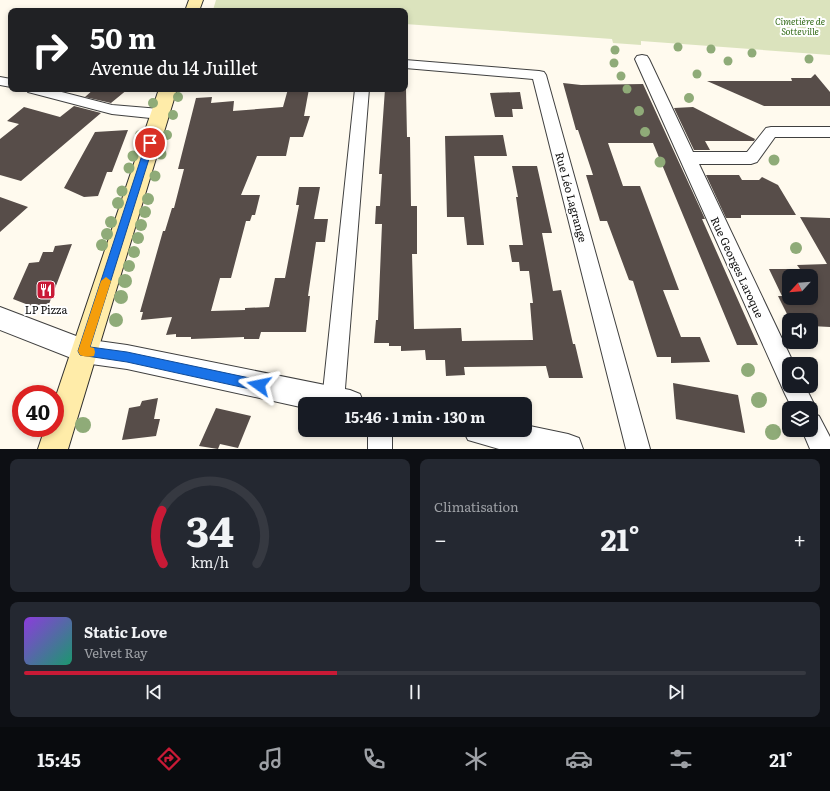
<!DOCTYPE html>
<html lang="fr">
<meta charset="utf-8">
<style>
body{margin:0;font-family:Literata,serif;background:#242831;color:#f1f3f6;height:100vh;display:flex;flex-direction:column;font-size:15px;white-space:nowrap}
*{box-sizing:border-box;margin:0}
p{font-size:13px;color:#9ea1a6}
.icon{flex:none;width:22px;height:22px;fill:none;stroke:currentColor;stroke-width:2;stroke-linecap:round;stroke-linejoin:round}
.map{position:relative;height:449px;overflow:hidden}
.panel{display:flex;flex-direction:column;gap:10px;padding:10px;background:#0d0f14;flex:1}
.panel>*{flex:none}
.guide{position:absolute;left:8px;top:8px;width:400px;height:84px;border-radius:8px;box-shadow:0 2px 6px #0003;background:#202124;color:#fff;overflow:hidden}
.needle{width:26px;rotate:244deg}
.buttons{position:absolute;left:782px;top:269px;display:grid;gap:8px}
.buttons a{display:grid;place-items:center;width:36px;height:36px;border-radius:8px;background:#171b24;box-shadow:0 2px 6px #0003;font-size:20px}
.speed{position:absolute;left:12px;top:385px;display:flex;gap:8px;font-size:20px;font-weight:700;text-align:center}
.speed>*{display:grid;place-content:center;width:52px;height:52px;border-radius:50%;background:#171b24;box-shadow:0 2px 6px #0003;line-height:1}
.speed .limit{border:6px solid #d22;background:#fff;color:#111}
.pin{position:absolute;display:grid;place-items:center;width:34px;height:34px;color:#fff;margin:-17px;border:2px solid #fff;border-radius:50%;box-shadow:0 1px 4px #0007}
.me{position:absolute;width:44px;margin:-22px;rotate:282deg;stroke-linejoin:round;filter:drop-shadow(0 0 3px #0008)}
.turn{display:flex;align-items:center;gap:14px;height:84px;padding:0 16px;font-size:18px}
.turn .icon{width:52px;height:52px;stroke-width:2.5}
.turn b{display:block;font-size:28px;line-height:34px}
.big{font-size:30px;font-weight:700;line-height:1.1}
.panel .tile{flex:1;display:flex;flex-direction:column;justify-content:center;gap:6px;min-width:0;padding:0 14px;border-radius:8px;background:#242831}
.panel .dial{align-items:center;gap:0}
.dial svg{height:104px;overflow:visible;fill:none;stroke:#363941;stroke-width:7;stroke-linecap:round;text-anchor:middle}
.dial text{fill:#f1f3f6;stroke:none}
.song{display:flex;align-items:center;gap:12px}
.cover{width:48px;height:48px;border-radius:6px;background:linear-gradient(135deg,hsl(270 70% 55%),hsl(160 70% 35%))}
.played{height:4px;border-radius:2px;background:linear-gradient(90deg,#c91a36 40%,#363941 40%)}
.keys{display:flex;justify-content:space-around;direction:ltr}
.heat{display:flex;justify-content:space-between;align-items:center;font-size:22px;direction:ltr}
.panel .tiles{flex:1;display:grid;gap:10px;grid-template-columns:1fr 1fr}
.tile:last-child{grid-column:span 2}
.trip{position:absolute;left:298px;top:397px;width:234px;height:40px;border-radius:8px;background:#171b24;box-shadow:0 2px 6px #0003;font-weight:700;line-height:40px;text-align:center}
.dock{display:flex;height:64px;justify-content:space-around;align-items:center;background:#090b0e;color:#9ea1a6}
.dock .icon{width:28px;height:28px}
.dock .current{color:#c91a36}
.dock b{font-size:18px;color:#f1f3f6}
.map>svg:first-child{display:block}
</style>
<div class="map">
<svg width="830" height="449" viewBox="0 0 830 449">
<rect width="100%" height="100%" fill="#fffaee"/>
<path fill="#dbe3bd" d="M216 0H830V55L641 41V45L613 43 612 39 405 24V11L213 10Z"/>
<path fill="#574d49" fill-rule="evenodd" d="M815 74 830 92V106H764L707 81H792L791 78H811Z
M563 83 581 85 643 84 705 219H702L758 345H737L653 143H608L623 186H640L679 290H663L681 337H700L710 362 671 363V357H657L633 281 629 280 607 221H600L586 175H593L578 130H576Z
M94 89H128L111 103 85 97Z
M288 89H309L304 116H310L303 137H290L286 156H257L241 195H260L255 215H252L250 221H246L231 278H220L211 311 245 310V308L269 307 275 278H285L299 205H296L299 187H320L314 219H328L325 242H316L308 296H310L306 332H261L259 339H244V337L191 339V337H176V334L166 335 172 317 141 320 143 312H140L163 231H165L172 208H174L184 169H178L196 98 212 97 211 103 234 101 233 111 283 107Z
M385 89H406L407 137H410L411 206H417V254H412L414 329 461 328 462 341 533 340 530 303H533L529 271H520L519 262H512L509 245H523L516 197H518L512 166H537L552 233H542L553 291 561 290 573 344H575L583 378H549L546 366 464 367 465 375 446 376 445 360H426L425 350 401 351V346H389V343H374L376 320H378L382 224H375L376 206H380L382 174H379Z
M520 92 523 109H512L513 117H495L490 93Z
M74 106 101 113 21 181 0 175V139L19 124 7 121 24 107 60 117Z
M693 107 755 139 754 141H705L710 150H694L674 108Z
M128 130 112 172H107L98 196 84 197 64 188 95 132Z
M503 135 507 156H474L484 245H467L464 217H447L445 136Z
M706 175H739L742 180H759L762 177 778 185 796 215H741V218H726Z
M0 197 28 207 0 232Z
M800 217 830 218V327L811 326V320H790L778 296H782L769 269H800L797 265 827 264ZM789 276H811V298H789Z
M72 244 49 304 31 306 13 299 29 263 39 262 43 252H53L55 246Z
M673 383 738 395 745 433 676 419Z
M158 398 154 419H160L156 436 122 440 129 408 140 406 142 401Z
M216 408 251 416 238 448 220 444 218 449 199 446Z"/>
<g fill="none" stroke-linecap="round" stroke-linejoin="round">
<g stroke="#404040" stroke-width="2">
<path id="minor" d="M642 55 647 56 649 59 693 152H747L766 128 771 127H830V137H775L757 162 751 164H699L794 364H789V386H805L816 408 813 413 819 416 830 437V449H810L802 430H811V408H792L785 394 635 59 637 56Z
M405 60 539 71 544 72 546 75 650 449H626L533 79 405 68Z
M0 77 11 79V87L0 85Z
M26 89H50L112 105 160 109 165 111 167 114 165 117 160 119 112 114 28 92Z
M355 89H369L344 401 343 404H323L322 401Z
M368 430H392V449H368Z"/>
</g>
<g stroke="#404040" stroke-width="2">
<path id="tertiary" d="M0 307 84 339 127 345 350 390 360 394 364 404H305V408L127 369 84 363 0 330Z
M525 425 568 434 579 438 583 449H499L468 440 463 430H525Z"/>
</g>
<g stroke="#2f2f2f" stroke-width="2">
<path id="secondary" d="M189 0H203L199 11H185Z
M159 89H177L68 449H38L45 428H55V399Z"/>
</g>
<use href="#minor" fill="#fff" fill-rule="evenodd"/>
<use href="#tertiary" fill="#fff" fill-rule="evenodd"/>
<use href="#secondary" fill="#ffeca9" fill-rule="evenodd"/>
</g>
<g fill="#8fab78">
<circle cx="678" cy="47" r="4.5"/>
<circle cx="711" cy="49" r="4.5"/>
<circle cx="615" cy="50" r="4.5"/>
<circle cx="752" cy="53" r="4.5"/>
<circle cx="809" cy="59" r="4.5"/>
<circle cx="728" cy="61" r="4.5"/>
<circle cx="614" cy="63" r="4.5"/>
<circle cx="697" cy="74" r="4.5"/>
<circle cx="621" cy="76" r="4.5"/>
<circle cx="627" cy="89" r="4.5"/>
<circle cx="178" cy="97" r="5"/>
<circle cx="689" cy="98" r="5"/>
<circle cx="153" cy="103" r="5"/>
<circle cx="639" cy="111" r="5"/>
<circle cx="173" cy="115" r="5"/>
<circle cx="645" cy="132" r="5"/>
<circle cx="140" cy="135" r="5"/>
<circle cx="167" cy="135" r="5"/>
<circle cx="161" cy="154" r="5.5"/>
<circle cx="133" cy="156" r="5.5"/>
<circle cx="774" cy="160" r="5.5"/>
<circle cx="660" cy="162" r="5.5"/>
<circle cx="129" cy="168" r="5.5"/>
<circle cx="155" cy="176" r="5.5"/>
<circle cx="122" cy="191" r="5.5"/>
<circle cx="148" cy="199" r="6"/>
<circle cx="118" cy="203" r="6"/>
<circle cx="145" cy="212" r="6"/>
<circle cx="111" cy="222" r="6"/>
<circle cx="141" cy="225" r="6"/>
<circle cx="107" cy="234" r="6"/>
<circle cx="138" cy="238" r="6"/>
<circle cx="102" cy="245" r="6"/>
<circle cx="796" cy="248" r="6"/>
<circle cx="134" cy="252" r="6"/>
<circle cx="129" cy="266" r="6"/>
<circle cx="125" cy="281" r="7"/>
<circle cx="121" cy="297" r="7"/>
<circle cx="116" cy="320" r="7"/>
<circle cx="748" cy="370" r="7"/>
<circle cx="759" cy="400" r="8"/>
<circle cx="83" cy="425" r="8"/>
<circle cx="773" cy="432" r="8"/>
</g>
<path fill="#1a73e8" stroke="#114b97" d="M150 140 154 143 90 347 127 352 259 380 263 381 265 385 263 389 259 391 127 362 80 355 78 351 146 143Z"/>
<path fill="#f59e0b" d="M106 277 111 281 90 347 94 348 95 352 94 356C89 357 85 357 80 355L78 351 101 281Z"/>
<defs>
<g id="restaurant-square" transform="scale(1)"><rect x="-9" y="-9" width="18" height="18" rx="4" fill="#c91a36" stroke="#fff"/><path d="M-5-6h1v4h1v-4h1v4h1v-4h1v5L-1.5 .5V6h-2V.5L-5-1ZM5-6V6H3V1.5H1.5Q1.5-4 5-6Z" fill="#fff"/></g>
</defs>
<g fill-rule="evenodd">
<use href="#restaurant-square" x="46" y="290"/>
</g>
<g text-anchor="middle" dominant-baseline="central" stroke-width="4" stroke-linejoin="round" paint-order="stroke">
<g font-size="9" font-style="italic" fill="#336b18" stroke="#fff">
<text x="800" y="21">Cimetière de<tspan x="800" dy="10">Sotteville</tspan></text>
</g>
<g font-size="11" fill="#0d0d0d" stroke="#fff">
<text transform="translate(572 197) rotate(75)">Rue Léo Lagrange</text>
<text transform="translate(738 267) rotate(65)">Rue Georges Laroque</text>
</g>
<g font-size="11" fill="#0d0d0d" stroke="#fff">
<text x="46" y="309">LP Pizza</text>
</g>
</g>
</svg>
<div class="buttons">
<a><svg class="needle" viewBox="-14 -14 28 28"><path d="M0-13l5 13h-10z" fill="#e53935"/><path d="M0 13l5-13h-10z" fill="#9ea1a6"/></svg></a>
<a><svg class="icon" aria-label="sound" viewBox="0 0 24 24"><path d="M4 9h4l5-4v14l-5-4H4zM17 9q2 3 0 6"/></svg></a>
<a><svg class="icon" aria-label="search" viewBox="0 0 24 24"><circle cx="10" cy="10" r="6"/><path d="M15 15l6 6"/></svg></a>
<a><svg class="icon" aria-label="layers" viewBox="0 0 24 24"><path d="M12 4l9 5-9 5-9-5zM3 14l9 5 9-5"/></svg></a>
</div>
<div class="speed"><div class="limit">40</div></div>
<div class="pin" style="left:150px;top:143px;background:#d93025"><svg class="icon" aria-label="arrive" viewBox="0 0 24 24"><path d="M6 21V4h12l-3 4 3 4H6"/></svg></div>
<svg class="me" style="left:259px;top:385px" viewBox="-20 -20 40 40"><path d="M0-17L14 15 0 8-14 15z" fill="#1a73e8" stroke="#fff" stroke-width="4"/></svg>
<div class="trip">15:46 · 1 min · 130 m</div>
<div class="guide">
<div class="turn"><svg class="icon" aria-label="right" viewBox="0 0 24 24"><path d="M7 20v-9h11M14 6l5 5-5 5"/></svg><div><b>50 m</b>Avenue du 14 Juillet</div></div>
</div>
</div>
<section class="panel">
<div class="tiles">
<div class="tile dial"><svg viewBox="0 0 100 80">
<path d="M14 69A42 42 0 1 1 86 69"/>
<path d="M14 69A42 42 0 0 1 13 28" stroke="#c91a36"/>
<text x="50" y="56" font-size="32" font-weight="700">34</text>
<text x="50" y="72" font-size="11">km/h</text>
</svg></div>
<div class="tile"><p>Climatisation</p>
<div class="heat"><a>−</a><b class="big">21°</b><a>+</a></div>
</div>
<div class="tile">
<div class="song"><i class="cover"></i><div><b>Static Love</b><p>Velvet Ray</p></div></div>
<div class="played"></div>
<div class="keys"><svg class="icon" aria-label="previous" viewBox="0 0 24 24"><path d="M18 5L8 12l10 7zM5 5v14"/></svg><svg class="icon" aria-label="pause" viewBox="0 0 24 24"><path d="M8 5v14M16 5v14"/></svg><svg class="icon" aria-label="next" viewBox="0 0 24 24"><path d="M6 5l10 7-10 7zM19 5v14"/></svg></div>
</div>
</div>
</section>
<nav class="dock">
<b>15:45</b>
<svg class="icon current" aria-label="directions" viewBox="0 0 24 24"><path d="M12 3l9 9-9 9-9-9zM9 14v-3h6M13 9l2 2-2 2"/></svg>
<svg class="icon" aria-label="music" viewBox="0 0 24 24"><path d="M9 18V5l10-2v13"/><circle cx="6" cy="18" r="3"/><circle cx="16" cy="16" r="3"/></svg>
<svg class="icon" aria-label="phone" viewBox="0 0 24 24"><path d="M5 4h4l2 5-3 2q2 4 5 5l2-3 5 2v4C11 20 4 13 5 4z"/></svg>
<svg class="icon" aria-label="climate" viewBox="0 0 24 24"><path d="M12 3v18M4 7l16 10M4 17L20 7"/></svg>
<svg class="icon" aria-label="car" viewBox="0 0 24 24"><path d="M5 17H2v-5l4-1 3-4h7l3 4 3 1v5h-3M9 17h6M6 11h13"/><circle cx="7" cy="17" r="2"/><circle cx="17" cy="17" r="2"/></svg>
<svg class="icon" aria-label="filters" viewBox="0 0 24 24"><path d="M4 7h16M4 17h16"/><circle cx="9" cy="7" r="2"/><circle cx="15" cy="17" r="2"/></svg>
<b>21°</b>
</nav>
